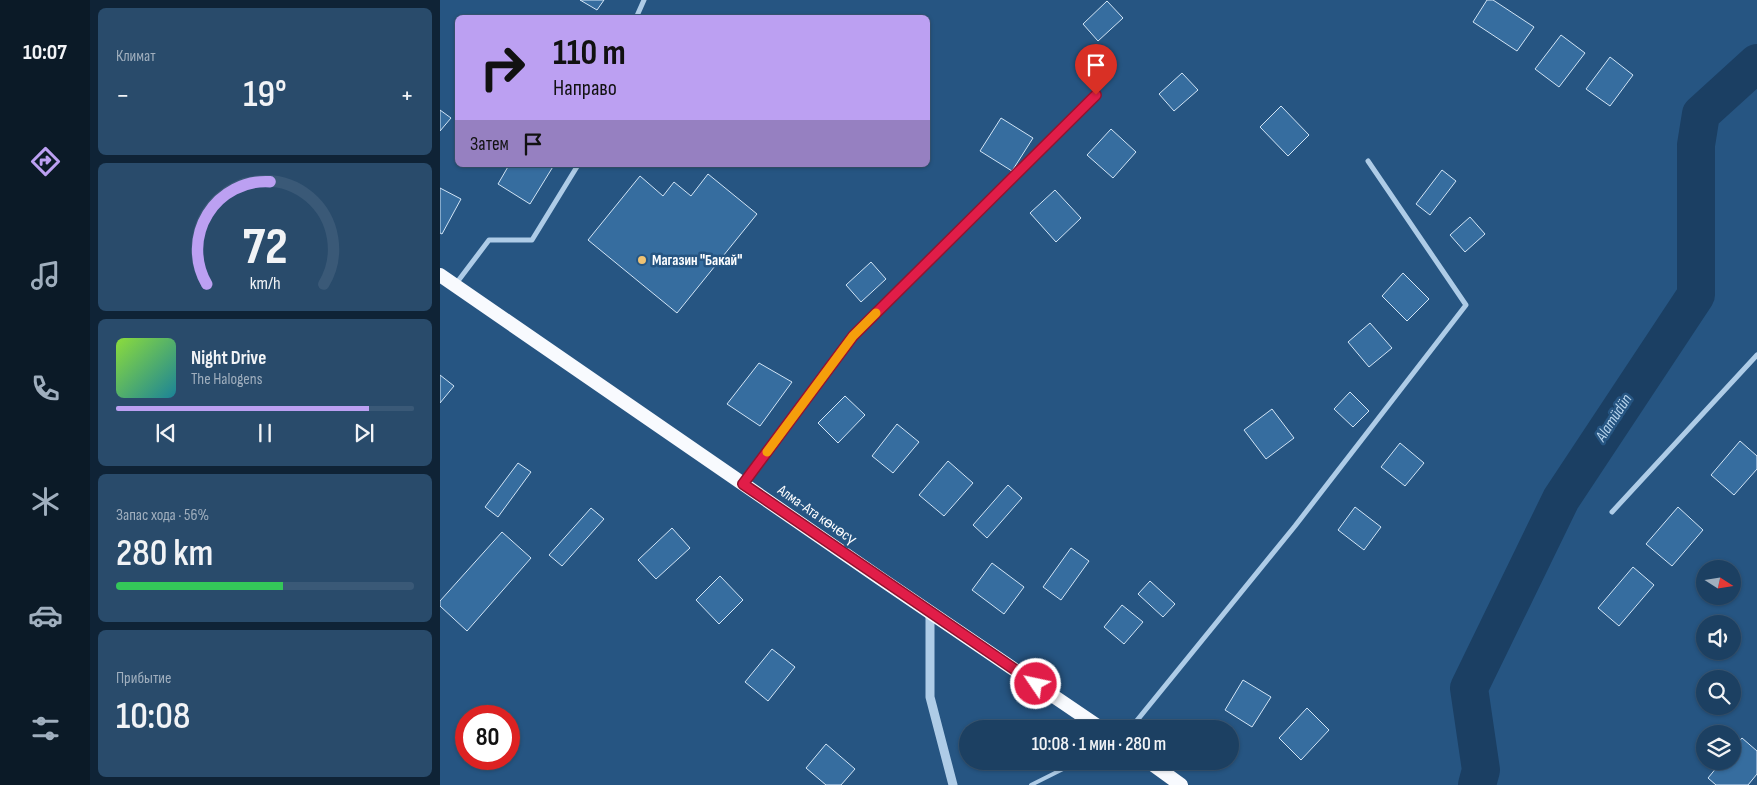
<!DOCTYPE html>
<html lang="ru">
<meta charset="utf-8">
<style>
body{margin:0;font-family:"Sofia Sans Condensed",sans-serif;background:#294b6b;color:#f1f3f6;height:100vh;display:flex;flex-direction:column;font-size:19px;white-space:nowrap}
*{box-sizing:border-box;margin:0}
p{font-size:16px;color:#a0afbe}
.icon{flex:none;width:28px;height:28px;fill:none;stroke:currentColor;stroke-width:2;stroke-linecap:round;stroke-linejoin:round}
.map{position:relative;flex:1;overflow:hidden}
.drawer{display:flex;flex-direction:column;gap:8px;padding:8px;background:#0f2336;width:350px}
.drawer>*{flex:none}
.top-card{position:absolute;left:15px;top:15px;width:475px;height:152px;border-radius:8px;box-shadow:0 1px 4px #0004,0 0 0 1px #3a5977;background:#bca0f2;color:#111;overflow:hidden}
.needle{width:32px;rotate:102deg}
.buttons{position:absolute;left:1256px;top:560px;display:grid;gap:10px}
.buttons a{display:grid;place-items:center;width:45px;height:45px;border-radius:50%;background:#1c4062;box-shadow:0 1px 4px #0004,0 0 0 1px #3a5977;font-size:25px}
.speed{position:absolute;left:15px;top:705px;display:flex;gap:10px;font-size:25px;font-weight:700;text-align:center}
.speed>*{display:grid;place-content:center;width:65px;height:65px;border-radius:50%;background:#1c4062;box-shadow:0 1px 4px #0004,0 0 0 1px #3a5977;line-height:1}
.speed .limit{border:8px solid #d22;background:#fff;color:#111}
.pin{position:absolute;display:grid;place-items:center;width:42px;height:42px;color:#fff;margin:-51px -21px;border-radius:50% 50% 50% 0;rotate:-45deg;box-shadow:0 0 5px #0007}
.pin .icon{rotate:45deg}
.me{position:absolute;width:55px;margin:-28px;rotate:304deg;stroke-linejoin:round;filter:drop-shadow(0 0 4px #0008)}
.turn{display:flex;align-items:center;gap:18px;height:105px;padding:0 15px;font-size:22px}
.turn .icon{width:65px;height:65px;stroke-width:2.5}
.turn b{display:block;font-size:35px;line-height:42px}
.then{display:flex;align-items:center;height:48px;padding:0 15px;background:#0003;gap:10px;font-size:19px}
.big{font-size:38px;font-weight:600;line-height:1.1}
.drawer .widget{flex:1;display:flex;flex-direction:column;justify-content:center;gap:8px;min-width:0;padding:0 18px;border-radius:8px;background:#294b6b}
.drawer .dial{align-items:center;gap:0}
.dial svg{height:130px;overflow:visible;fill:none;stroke:#3a5977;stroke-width:7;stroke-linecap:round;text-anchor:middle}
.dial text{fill:#f1f3f6;stroke:none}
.song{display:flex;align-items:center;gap:15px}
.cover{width:60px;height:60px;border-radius:8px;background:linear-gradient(135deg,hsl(90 70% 55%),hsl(190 70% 35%))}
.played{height:5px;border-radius:2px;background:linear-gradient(90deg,#bca0f2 85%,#3a5977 85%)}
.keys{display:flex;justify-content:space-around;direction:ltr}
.heat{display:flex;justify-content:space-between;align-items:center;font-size:28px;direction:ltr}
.charge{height:8px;border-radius:4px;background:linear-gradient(90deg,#34c759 56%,#3a5977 0)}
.trip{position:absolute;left:519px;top:720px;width:280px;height:50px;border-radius:25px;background:#1c4062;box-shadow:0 1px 4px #0004,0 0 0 1px #3a5977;font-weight:600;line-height:50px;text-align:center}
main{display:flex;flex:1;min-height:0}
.tab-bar{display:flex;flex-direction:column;width:90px;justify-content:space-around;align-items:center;background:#0b1a27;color:#a0afbe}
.tab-bar .icon{width:35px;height:35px}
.tab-bar .active{color:#bca0f2}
.tab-bar b{font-size:22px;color:#f1f3f6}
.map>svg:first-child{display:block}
</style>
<main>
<nav class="tab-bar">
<b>10:07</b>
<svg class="icon active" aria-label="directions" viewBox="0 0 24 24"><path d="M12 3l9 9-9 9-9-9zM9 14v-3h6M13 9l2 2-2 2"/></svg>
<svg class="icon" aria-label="music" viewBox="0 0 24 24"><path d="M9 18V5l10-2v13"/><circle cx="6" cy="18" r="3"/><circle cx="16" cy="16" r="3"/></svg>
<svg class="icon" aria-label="phone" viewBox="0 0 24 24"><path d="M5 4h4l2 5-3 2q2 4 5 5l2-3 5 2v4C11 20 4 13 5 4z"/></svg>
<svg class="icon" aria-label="climate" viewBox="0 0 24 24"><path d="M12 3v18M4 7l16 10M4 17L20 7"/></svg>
<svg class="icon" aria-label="car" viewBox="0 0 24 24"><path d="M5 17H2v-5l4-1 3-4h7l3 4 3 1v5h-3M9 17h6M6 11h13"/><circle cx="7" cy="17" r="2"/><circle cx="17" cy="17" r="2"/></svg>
<svg class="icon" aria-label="filters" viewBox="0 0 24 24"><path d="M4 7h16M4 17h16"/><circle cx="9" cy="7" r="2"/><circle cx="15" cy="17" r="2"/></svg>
</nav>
<section class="drawer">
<div class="widget"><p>Климат</p>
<div class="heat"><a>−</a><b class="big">19°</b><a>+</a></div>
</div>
<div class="widget dial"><svg viewBox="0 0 100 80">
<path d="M14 69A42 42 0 1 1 86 69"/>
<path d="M14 69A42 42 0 0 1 53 6" stroke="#bca0f2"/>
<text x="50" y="56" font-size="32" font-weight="700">72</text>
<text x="50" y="72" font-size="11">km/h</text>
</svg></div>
<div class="widget">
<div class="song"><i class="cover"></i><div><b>Night Drive</b><p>The Halogens</p></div></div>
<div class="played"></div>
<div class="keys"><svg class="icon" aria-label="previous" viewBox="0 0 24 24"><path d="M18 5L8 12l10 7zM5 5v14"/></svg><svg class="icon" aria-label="pause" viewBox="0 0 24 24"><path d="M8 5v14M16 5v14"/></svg><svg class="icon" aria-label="next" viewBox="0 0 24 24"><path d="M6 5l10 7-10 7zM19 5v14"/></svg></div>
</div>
<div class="widget"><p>Запас хода · 56%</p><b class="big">280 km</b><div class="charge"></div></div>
<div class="widget"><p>Прибытие</p><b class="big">10:08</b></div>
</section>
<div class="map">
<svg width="1317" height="785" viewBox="0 0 1317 785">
<rect width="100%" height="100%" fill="#265582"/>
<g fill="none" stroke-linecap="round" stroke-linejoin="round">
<path stroke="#1b3f63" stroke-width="38" d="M1037 785 1041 770 1029 688 1121 499 1256 295V145L1261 114 1317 63"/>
</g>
<path fill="#366d9f" stroke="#d2e5f6" d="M140 0H164L157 10Z
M1047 0H1053L1094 27 1077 51 1033 22Z
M667 1 683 18 658 41 643 24Z
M1121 35 1145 53 1119 87 1095 69Z
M1170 57 1193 75 1170 106 1146 89Z
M742 73 758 90 734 111 719 94Z
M841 106 869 135 848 156 820 127Z
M0 110 11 118 0 131Z
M561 118 593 138 572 171 540 151Z
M671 129 696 152 673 178 647 155Z
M69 165H114L90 204 58 184Z
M1002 170 1016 181 990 215 976 204Z
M268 174 317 214 237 313 148 240 200 176 223 196 234 182 251 196Z
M0 188 21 199 2 234 0 233Z
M615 190 641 218 616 242 590 213Z
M1030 217 1045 234 1025 252 1010 235Z
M431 262 446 279 421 302 406 285Z
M963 273 989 299 967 321 942 296Z
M930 323 952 348 929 367 908 342Z
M319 363 352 382 320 426 287 404Z
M0 375 14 386 0 403Z
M910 392 929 411 913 427 894 409Z
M405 396 425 415 398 443 378 423Z
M832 409 854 438 826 459 804 430Z
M457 424 479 442 453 473 432 456Z
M1300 441 1317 456V469L1294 495 1271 475Z
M960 443 984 463 965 486 941 467Z
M508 461 533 483 504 516 479 495Z
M78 463 91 472 58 517 45 507Z
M568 485 582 498 547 538 533 525Z
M915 507 941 527 924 550 898 530Z
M1238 507 1263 530 1232 566 1206 544Z
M151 508 164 519 122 566 109 555Z
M232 528 250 548 216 579 198 560Z
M62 532 91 558 27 631 0 606V601Z
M631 548 649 561 621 600 603 587Z
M552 563 584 587 564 614 532 590Z
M1193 567 1214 585 1179 626 1158 608Z
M280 576 303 600 279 624 256 600Z
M710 581 735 604 723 617 698 594Z
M682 605 703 622 684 644 664 627Z
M332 649 355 667 328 701 305 682Z
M803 680 831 697 812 727 785 710Z
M867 708 889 730 861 760 839 738Z
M1302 738 1317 751V774L1308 785H1276L1268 778 1282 761H1292V749Z
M386 744 415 769 401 785H386L366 768Z"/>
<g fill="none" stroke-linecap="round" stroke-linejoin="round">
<path stroke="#aecce7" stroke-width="4" d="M591 785 639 761"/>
<path stroke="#aecce7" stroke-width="5" d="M196 18 204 0
M15 285 49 240H92L138 165
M303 484 413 336 657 95
M1172 512 1317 355
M690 729 855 526 1026 305 928 161"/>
<path stroke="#aecce7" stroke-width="9" d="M490 612V697L513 785"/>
<path stroke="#f8fafe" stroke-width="14" d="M0 275 441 579 662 729
M708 761 741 785"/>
</g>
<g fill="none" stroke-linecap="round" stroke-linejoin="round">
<g stroke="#92132f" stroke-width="12">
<path id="route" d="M596 684 303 484 413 336 656 95"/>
</g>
<use href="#route" stroke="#e11d48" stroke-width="9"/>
<path stroke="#f59e0b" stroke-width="9" d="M327 452 413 336 436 313"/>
</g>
<circle fill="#f0c373" stroke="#265582" stroke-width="2" cx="202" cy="260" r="5"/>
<g text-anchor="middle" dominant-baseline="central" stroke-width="5" stroke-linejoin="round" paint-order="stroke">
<g font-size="15" font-weight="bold" fill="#fff" stroke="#265582" text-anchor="start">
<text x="212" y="260">Магазин "Бакай"</text>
</g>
<g font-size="15" fill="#fff" stroke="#265582">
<text transform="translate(377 515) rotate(35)">Алма-Ата көчөсү</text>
</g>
<g font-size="16" font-style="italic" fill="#bad6ee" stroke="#265582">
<text transform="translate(1174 418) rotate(-57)">Alamüdün</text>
</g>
</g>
</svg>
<div class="buttons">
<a><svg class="needle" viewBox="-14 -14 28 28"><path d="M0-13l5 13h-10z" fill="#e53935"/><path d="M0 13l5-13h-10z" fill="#a0afbe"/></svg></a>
<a><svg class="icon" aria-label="sound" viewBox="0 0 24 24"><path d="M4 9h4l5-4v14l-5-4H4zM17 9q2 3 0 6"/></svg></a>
<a><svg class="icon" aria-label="search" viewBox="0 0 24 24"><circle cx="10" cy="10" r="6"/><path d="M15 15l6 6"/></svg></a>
<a><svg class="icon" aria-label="layers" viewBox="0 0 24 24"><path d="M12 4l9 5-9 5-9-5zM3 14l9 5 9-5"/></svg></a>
</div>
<div class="speed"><div class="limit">80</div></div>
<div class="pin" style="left:656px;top:95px;background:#d93025"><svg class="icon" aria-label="arrive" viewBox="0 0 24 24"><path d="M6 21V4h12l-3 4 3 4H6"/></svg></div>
<svg class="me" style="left:596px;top:684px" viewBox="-20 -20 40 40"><circle r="17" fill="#e11d48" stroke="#fff" stroke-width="3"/><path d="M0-11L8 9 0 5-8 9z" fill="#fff"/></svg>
<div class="trip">10:08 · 1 мин · 280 m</div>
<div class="top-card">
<div class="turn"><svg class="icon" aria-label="right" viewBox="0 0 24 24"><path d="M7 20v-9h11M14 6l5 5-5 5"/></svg><div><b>110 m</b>Направо</div></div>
<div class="then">Затем<svg class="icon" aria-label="arrive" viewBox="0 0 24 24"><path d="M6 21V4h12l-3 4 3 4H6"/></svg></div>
</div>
</div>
</main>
